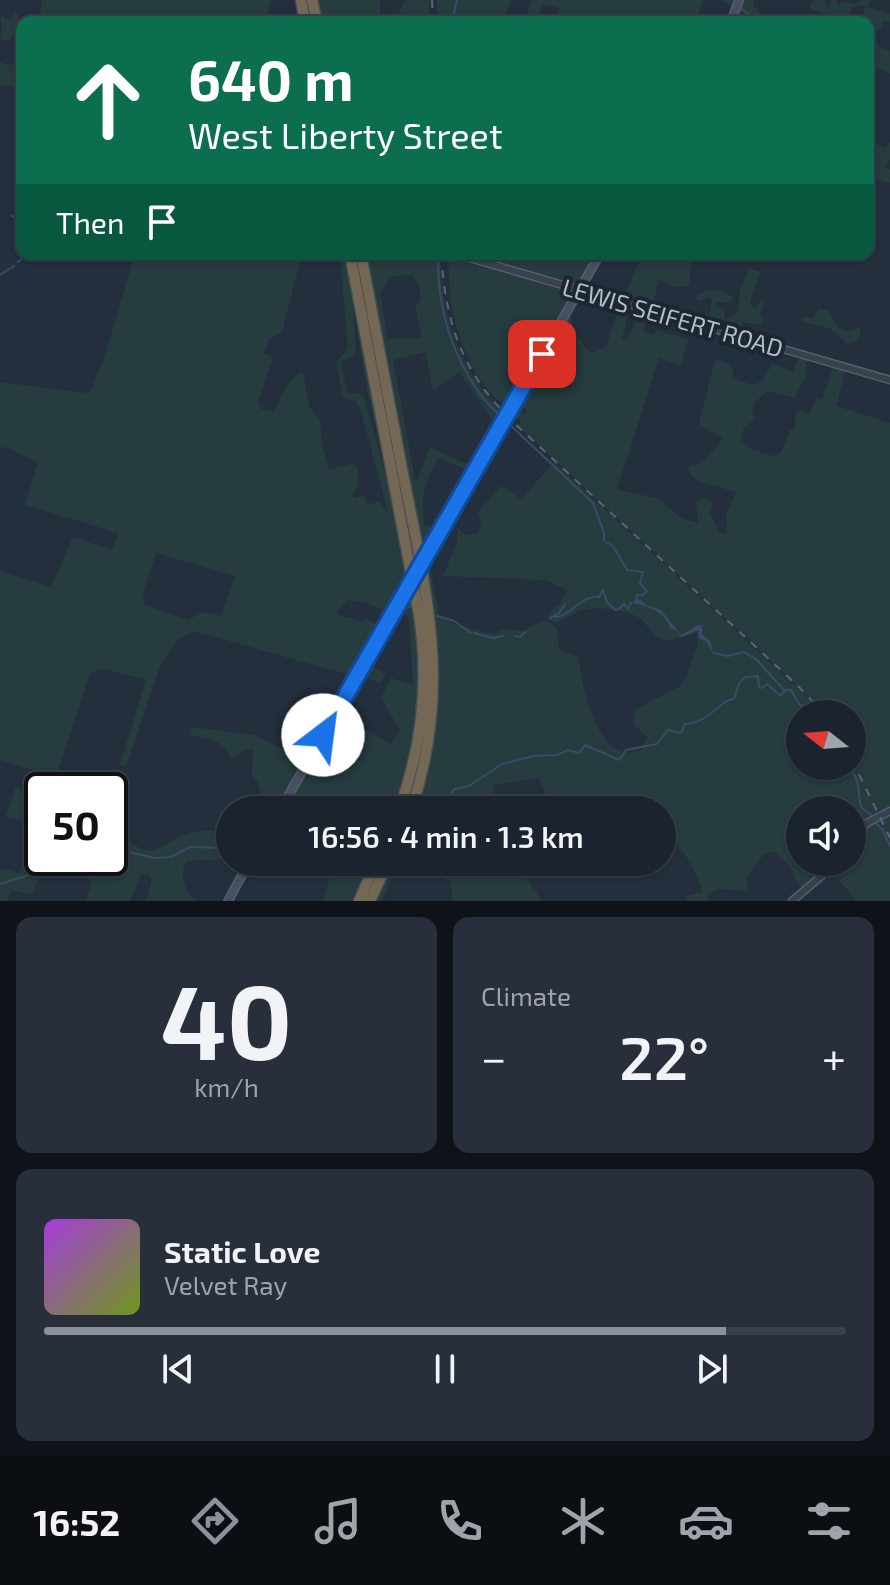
<!DOCTYPE html>
<meta charset="utf-8">
<style>
body{margin:0;font-family:"Exo 2",sans-serif;background:#282f3a;color:#f1f3f6;height:100vh;display:flex;flex-direction:column;font-size:30px;white-space:nowrap}
*{box-sizing:border-box;margin:0}
p{font-size:26px;color:#a0a4aa}
.icon{flex:none;width:44px;height:44px;fill:none;stroke:currentColor;stroke-width:2;stroke-linecap:round;stroke-linejoin:round}
.map{position:relative;height:901px;overflow:hidden}
.sheet{display:flex;flex-direction:column;gap:16px;padding:16px;background:#0f1319;flex:1}
.sheet>*{flex:none}
.hud{position:absolute;left:16px;top:16px;width:858px;height:244px;border-radius:16px;box-shadow:0 2px 6px #0004,0 0 0 2px #39404a;background:#0b6e4f;color:#fff;overflow:hidden}
.needle{width:52px;rotate:287deg}
.controls{position:absolute;left:786px;top:700px;display:grid;gap:16px}
.controls a{display:grid;place-items:center;width:80px;height:80px;border-radius:50%;background:#1b232e;box-shadow:0 2px 6px #0004,0 0 0 2px #39404a;font-size:40px}
.speed{position:absolute;left:24px;top:772px;display:flex;gap:16px;font-size:40px;font-weight:700;text-align:center}
.speed>*{display:grid;place-content:center;width:104px;height:104px;border-radius:50%;background:#1b232e;box-shadow:0 2px 6px #0004,0 0 0 2px #39404a;line-height:1}
.speed .limit{border:4px solid #111;border-radius:12px;background:#fff;color:#111}
.pin{position:absolute;display:grid;place-items:center;width:68px;height:68px;color:#fff;margin:-34px;border-radius:16px;box-shadow:0 4px 12px #0006}
.me{position:absolute;width:88px;margin:-44px;rotate:30deg;stroke-linejoin:round;filter:drop-shadow(0 0 6px #0008)}
.turn{display:flex;align-items:center;gap:28px;height:168px;padding:0 40px;font-size:36px}
.turn .icon{width:104px;height:104px;stroke-width:2.5}
.turn b{display:block;font-size:56px;line-height:68px}
.then{display:flex;align-items:center;height:76px;padding:0 40px;background:#0003;gap:16px;font-size:30px}
.big{font-size:60px;font-weight:600;line-height:1.1}
.sheet .widget{flex:1;display:flex;flex-direction:column;justify-content:center;gap:12px;min-width:0;padding:0 28px;border-radius:16px;background:#282f3a}
.sheet .dial{align-items:center;gap:0}
.dial b{font-size:104px;line-height:1}
.song{display:flex;align-items:center;gap:24px}
.cover{width:96px;height:96px;border-radius:12px;background:linear-gradient(135deg,hsl(280 70% 55%),hsl(80 70% 35%))}
.played{height:8px;border-radius:4px;background:linear-gradient(90deg,#8c9099 85%,#39404a 85%)}
.keys{display:flex;justify-content:space-around;direction:ltr}
.heat{display:flex;justify-content:space-between;align-items:center;font-size:44px;direction:ltr}
.sheet .tiles{flex:1;display:grid;gap:16px;grid-template-columns:1fr 1fr}
.widget:last-child{grid-column:span 2}
.trip{position:absolute;left:216px;top:796px;width:460px;height:80px;border-radius:40px;background:#1b232e;box-shadow:0 2px 6px #0004,0 0 0 2px #39404a;font-weight:600;line-height:80px;text-align:center}
.tabs{display:flex;height:128px;justify-content:space-around;align-items:center;background:#0b0e12;color:#a0a4aa}
.tabs .icon{width:56px;height:56px}
.tabs .active{color:#8c9099}
.tabs b{font-size:36px;color:#f1f3f6}
.map>svg:first-child{display:block}
</style>
<div class="map">
<svg width="890" height="901" viewBox="0 0 890 901">
<rect width="100%" height="100%" fill="#242f3e"/>
<path fill="#263c3f" fill-rule="evenodd" d="M42 0H271L266 16 269 22H39Z
M315 0H380V22H319Z
M408 0H429V22H395L404 2Z
M437 0H511L503 22H438Z
M532 0H703L696 22H603L576 14 573 22H554L559 8 543 4 536 22H525Z
M721 0H754L753 5 767 22C751 22 737 6 721 0Z
M814 0H826L827 8 831 5 830 0H837V8L842 1 856 4 862 0H872L867 7 890 14V22L883 21 881 29 874 30 873 39 879 47 890 51V73L875 68 877 56 868 51V22H865L863 14 865 6H855L850 11 853 18 851 21C837 16 825 14 811 9L809 5Z
M14 12 19 15 12 38 7 41 0 39 2 30 0 14 9 20 13 18Z
M0 62 9 65 22 62V88L0 85Z
M872 142 885 148 890 142V159L884 168 890 169V183L868 176V157Z
M135 254H302L282 332 269 339 264 353 273 357 258 402 261 409 274 412C280 398 288 378 303 372L309 406 320 420 322 445 329 470 354 463 358 468V484L353 496 355 498 363 496 368 504 379 502 388 512 360 408 355 401 343 398 336 362 348 348 340 254H347L353 297 356 350 353 357 341 361 347 394 358 393 364 396 386 476 409 581 400 598 388 603 385 610 364 602 347 600 337 612 338 615 362 621 366 618 378 626 357 677 194 631 178 640 160 666 126 767 120 765 146 679 102 669 90 673 56 777 0 760V571L51 587 73 537 112 550 118 533 25 505 38 462 5 447 0 448V382L85 393 91 391 105 355ZM156 553 235 576 221 616 203 612 188 620 145 605 143 593Z
M364 254H440C444 327 457 363 506 417L503 423 491 418 459 372 433 390 425 352 393 360 415 480 417 481 430 447 477 469 474 473 438 458C423 487 422 492 424 525L440 528 422 559ZM411 275 420 286V301L415 306 422 338 388 339 380 293 392 276Z
M470 254H600L579 290 472 257Z
M643 254H700L690 267V286L675 287 659 280 651 311 630 306 622 339 626 341 635 323 645 322 643 331 652 335 657 330 688 340 681 365 659 358 617 489 659 499 681 518 698 523V514L695 503 703 497 714 503 710 512 719 533H727L726 515 736 492 698 481 690 474 689 466 702 463 723 439 699 424 715 359 731 364 734 379 753 385 762 381 773 363 793 373 800 354 807 356 805 377 795 398 768 391 755 402 752 413 756 419 744 427 741 440 752 450 774 456 781 453 790 430H794L796 412 800 410 810 414 816 398 822 400 834 364 847 367 836 406 890 423V901H857L830 870 805 891 795 879 790 866 774 851 764 854 746 878 749 891 718 889 707 896 709 901H687L686 896 702 892C697 871 686 853 671 839L662 847V810H540L539 795 545 792 539 778 493 785 496 810H414L431 745 423 565 428 557 440 618 462 627 494 634 503 629 523 631 545 620 557 628 559 649 578 657C581 680 595 746 622 752 627 753 635 751 641 751L647 737 633 724 635 710 680 686 686 678 698 644 697 631C683 637 666 647 652 632 648 628 644 621 640 618 625 609 594 605 578 611 571 614 563 620 556 623L547 619 554 607 559 606 567 590 546 580 443 576 457 542V527L465 535 478 533 481 523 478 512 501 486 521 499 554 462 806 696 822 714H800V766H852V714H824L799 687 518 426 521 421 512 411 516 404 524 415 527 411 518 403 539 364 548 371 549 369 558 371 540 361 570 310C570 324 580 343 592 353L606 347 621 302ZM800 810H852V862H800Z
M453 256 463 261H471L575 291 509 408C476 389 456 336 451 300 449 286 449 271 448 257Z
M749 268 760 272 750 302 751 306 756 309 761 299 765 300 760 316 763 318 762 325 743 322 739 334 699 321 702 315 710 314 712 299 709 297 698 301 695 298C707 287 719 289 733 297L731 303 717 302 715 305 724 311 725 320 737 314 741 287Z
M356 306 388 471C372 417 359 361 356 306Z
M819 309 829 311 838 328 850 332 861 326 858 341 847 344 831 329 801 321 804 317 813 318Z
M410 587 421 661 414 749 397 810H282L334 719 354 723 391 744 400 730 381 698 391 678 413 685 409 618 404 614 381 640Z
M367 662 385 674 380 683 360 675Z
M192 727 254 735 307 760 278 810H273L262 800 258 783 252 774 253 749 245 750 231 759C224 739 208 739 190 735Z
M16 787 42 796V827L6 817Z
M110 818C119 832 139 858 159 848 168 844 176 837 187 834 201 829 216 831 230 833V859L186 861C179 876 184 891 197 901H146L152 879 147 873 141 875 130 901H86L91 885 81 858H110Z
M44 858H69L40 876 32 895 12 890 7 901H0V868L19 873 25 859 42 863Z
M355 862H374L356 901H323L331 873 333 871 349 874Z
M391 862H515L542 901H452L451 881 397 865 382 901H373Z"/>
<path fill="#394c67" d="M639 599 646 605 661 610 681 635 698 625 702 626V634L711 642 712 652 706 641 698 638 699 630 681 637 677 631 671 629C665 612 648 605 631 603Z"/>
<g fill="none" stroke-linecap="round" stroke-linejoin="round">
<path stroke="#394c67" stroke-width="2" d="M740 8 755 19
M452 22 457 0
M12 216 22 218
M438 254C437 305 450 353 481 395 486 403 495 410 502 418
M18 262 27 254
M0 275 14 266
M508 423 593 503 604 533V541L613 546 627 570 643 572 640 583 647 591 643 595H637L636 601
M404 612 407 606 413 608
M437 616 454 621 471 633
M555 617C573 615 580 595 599 597L603 590 607 602 615 610 619 609 624 604 628 609 631 603
M550 618 559 613 565 604
M474 633 493 638 503 636
M516 636 520 637 525 632
M713 653 728 656 744 652 756 659 784 690
M845 766C861 775 857 790 861 807L872 816
M419 805 429 807 441 804 455 789 469 786 502 764 533 756 557 755 568 750 579 753 585 745 619 760 626 750 657 744 668 730 681 733 685 724C710 723 719 700 734 699L739 684 745 677 758 676 759 687 762 688 767 684 781 696 785 690H791L800 705 810 707 817 714
M375 810 395 803
M875 822 883 830 890 846
M110 848 155 858 171 857 190 847 230 848
M0 884 45 870 58 858"/>
<g stroke="#565f6c" stroke-width="9">
<path id="tertiary" d="M456 254 890 380
M852 840 867 823 890 811
M792 901 838 862"/>
</g>
<g stroke="#565f6c" stroke-width="10">
<path id="secondary" d="M731 22 739 0
M429 552 600 254
M280 810 404 595
M228 901 249 862"/>
</g>
<g stroke="#434c59" stroke-width="13">
<path id="motorway" d="M301 0 305 22
M312 0 317 22
M350 254 419 615C429 681 422 747 399 810
M361 254C375 326 388 397 402 469 426 591 453 688 411 810
M359 901 376 862
M370 901 388 862"/>
</g>
<use href="#tertiary" stroke="#38414e" stroke-width="6"/>
<use href="#secondary" stroke="#465061" stroke-width="7"/>
<use href="#motorway" stroke="#746855" stroke-width="10"/>
<path stroke="#5a6575" stroke-width="2" stroke-dasharray="8 8" stroke-linecap="butt" d="M432 0 433 22
M441 254C446 326 462 372 514 423L799 687 824 714
M852 760 890 838"/>
<g stroke="#565f6c" stroke-width="10" stroke-linecap="butt">
<path id="secondary-bridge" d="M404 595 429 552"/>
</g>
<use href="#secondary-bridge" stroke="#465061" stroke-width="7"/>
</g>
<g fill="none" stroke-linecap="round" stroke-linejoin="round">
<g stroke="#114b97" stroke-width="20">
<path id="route" d="M323 735 542 354"/>
</g>
<use href="#route" stroke="#1a73e8" stroke-width="14"/>
</g>
<g text-anchor="middle" dominant-baseline="central" stroke-width="8" stroke-linejoin="round" paint-order="stroke">
<g font-size="24" fill="#b4bcc9" stroke="#1d2633">
<text transform="translate(673 317) rotate(16)">LEWIS SEIFERT ROAD</text>
</g>
</g>
</svg>
<div class="controls">
<a><svg class="needle" viewBox="-14 -14 28 28"><path d="M0-13l5 13h-10z" fill="#e53935"/><path d="M0 13l5-13h-10z" fill="#a0a4aa"/></svg></a>
<a><svg class="icon" aria-label="sound" viewBox="0 0 24 24"><path d="M4 9h4l5-4v14l-5-4H4zM17 9q2 3 0 6"/></svg></a>
</div>
<div class="speed"><div class="limit">50</div></div>
<div class="pin" style="left:542px;top:354px;background:#d93025"><svg class="icon" aria-label="arrive" viewBox="0 0 24 24"><path d="M6 21V4h12l-3 4 3 4H6"/></svg></div>
<svg class="me" style="left:323px;top:735px" viewBox="-20 -20 40 40"><circle r="19" fill="#fff"/><path d="M0-13L10 11 0 6-10 11z" fill="#1a73e8"/></svg>
<div class="trip">16:56 · 4 min · 1.3 km</div>
<div class="hud">
<div class="turn"><svg class="icon" aria-label="ahead" viewBox="0 0 24 24"><path d="M12 20V5M6 11l6-6 6 6"/></svg><div><b>640 m</b>West Liberty Street</div></div>
<div class="then">Then<svg class="icon" aria-label="arrive" viewBox="0 0 24 24"><path d="M6 21V4h12l-3 4 3 4H6"/></svg></div>
</div>
</div>
<section class="sheet">
<div class="tiles">
<div class="widget dial"><b>40</b><p>km/h</p></div>
<div class="widget"><p>Climate</p>
<div class="heat"><a>−</a><b class="big">22°</b><a>+</a></div>
</div>
<div class="widget">
<div class="song"><i class="cover"></i><div><b>Static Love</b><p>Velvet Ray</p></div></div>
<div class="played"></div>
<div class="keys"><svg class="icon" aria-label="previous" viewBox="0 0 24 24"><path d="M18 5L8 12l10 7zM5 5v14"/></svg><svg class="icon" aria-label="pause" viewBox="0 0 24 24"><path d="M8 5v14M16 5v14"/></svg><svg class="icon" aria-label="next" viewBox="0 0 24 24"><path d="M6 5l10 7-10 7zM19 5v14"/></svg></div>
</div>
</div>
</section>
<nav class="tabs">
<b>16:52</b>
<svg class="icon active" aria-label="directions" viewBox="0 0 24 24"><path d="M12 3l9 9-9 9-9-9zM9 14v-3h6M13 9l2 2-2 2"/></svg>
<svg class="icon" aria-label="music" viewBox="0 0 24 24"><path d="M9 18V5l10-2v13"/><circle cx="6" cy="18" r="3"/><circle cx="16" cy="16" r="3"/></svg>
<svg class="icon" aria-label="phone" viewBox="0 0 24 24"><path d="M5 4h4l2 5-3 2q2 4 5 5l2-3 5 2v4C11 20 4 13 5 4z"/></svg>
<svg class="icon" aria-label="climate" viewBox="0 0 24 24"><path d="M12 3v18M4 7l16 10M4 17L20 7"/></svg>
<svg class="icon" aria-label="car" viewBox="0 0 24 24"><path d="M5 17H2v-5l4-1 3-4h7l3 4 3 1v5h-3M9 17h6M6 11h13"/><circle cx="7" cy="17" r="2"/><circle cx="17" cy="17" r="2"/></svg>
<svg class="icon" aria-label="filters" viewBox="0 0 24 24"><path d="M4 7h16M4 17h16"/><circle cx="9" cy="7" r="2"/><circle cx="15" cy="17" r="2"/></svg>
</nav>
